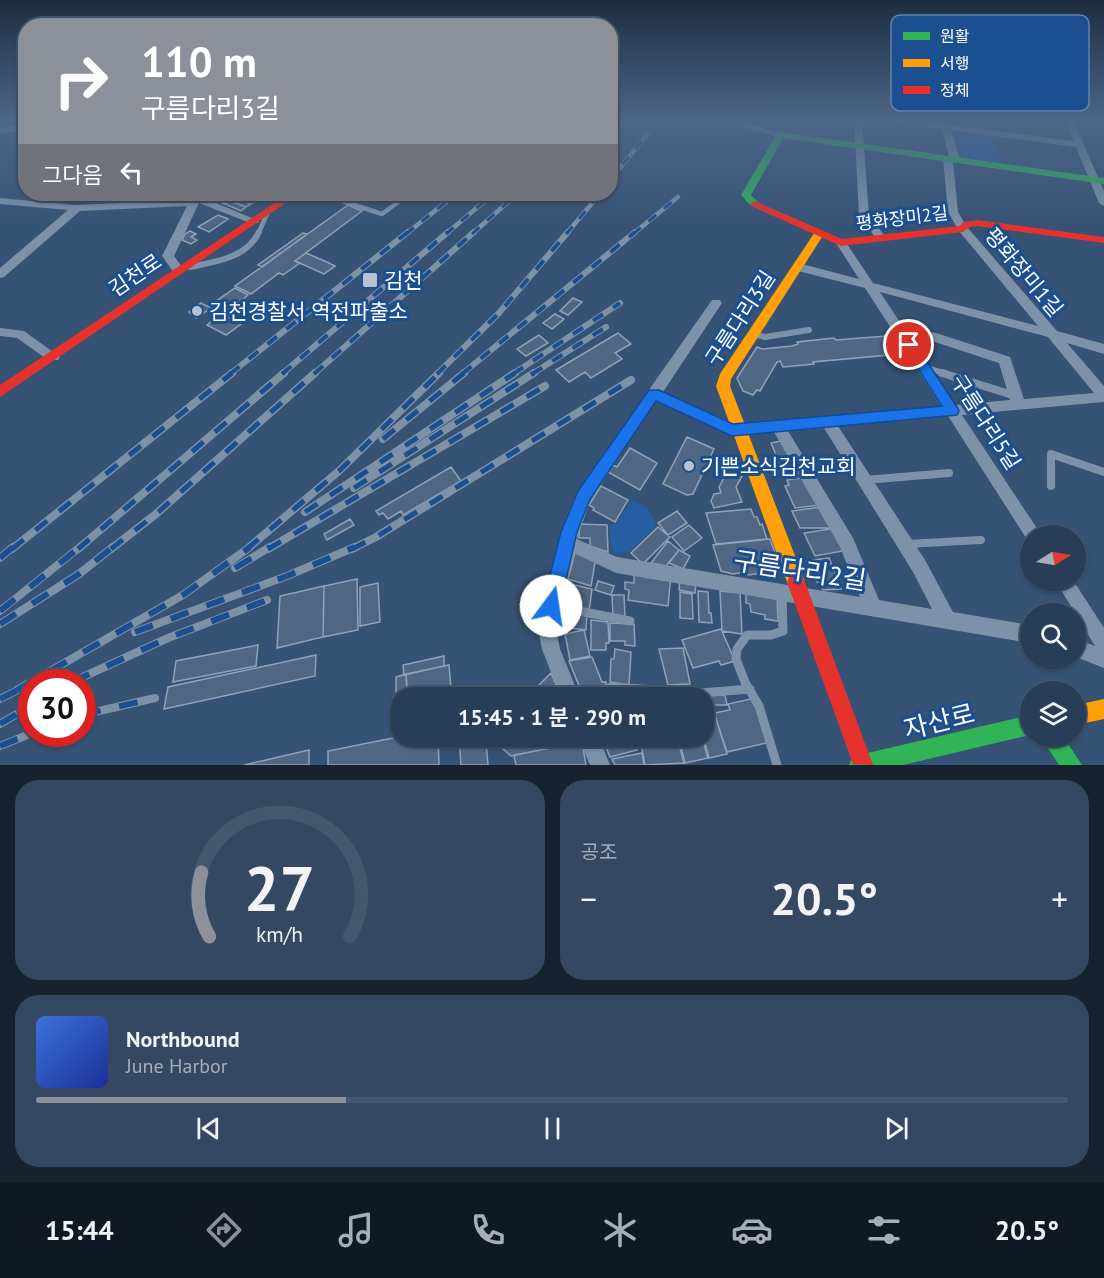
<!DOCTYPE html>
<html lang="ko">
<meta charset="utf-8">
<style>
body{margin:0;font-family:"PT Sans","Noto Sans KR",sans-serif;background:#344961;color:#f1f3f6;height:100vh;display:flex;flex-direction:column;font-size:22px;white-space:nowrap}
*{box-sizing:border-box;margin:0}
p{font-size:20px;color:#a5aeba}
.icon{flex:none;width:33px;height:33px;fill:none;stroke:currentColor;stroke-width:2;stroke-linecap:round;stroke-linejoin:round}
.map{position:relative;height:765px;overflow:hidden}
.drawer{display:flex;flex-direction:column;gap:15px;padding:15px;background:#162230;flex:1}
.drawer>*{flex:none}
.banner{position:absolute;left:18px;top:18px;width:600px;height:183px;border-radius:24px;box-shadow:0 2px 4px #0004,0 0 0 2px #44576d;background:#8c9099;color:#fff;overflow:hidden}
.needle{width:39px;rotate:79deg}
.tools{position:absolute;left:1020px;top:525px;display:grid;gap:12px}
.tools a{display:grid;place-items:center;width:66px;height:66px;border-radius:50%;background:#283e57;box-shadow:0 2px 4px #0004,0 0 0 2px #44576d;font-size:30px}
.speed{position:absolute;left:18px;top:669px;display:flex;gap:12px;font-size:30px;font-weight:700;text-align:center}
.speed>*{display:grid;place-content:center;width:78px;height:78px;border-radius:50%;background:#283e57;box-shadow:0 2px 4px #0004,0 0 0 2px #44576d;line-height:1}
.speed .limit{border:9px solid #d22;background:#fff;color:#111}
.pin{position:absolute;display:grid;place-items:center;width:51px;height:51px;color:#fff;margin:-26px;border:3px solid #fff;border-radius:50%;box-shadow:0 2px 6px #0007}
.me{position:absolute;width:66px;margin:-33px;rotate:14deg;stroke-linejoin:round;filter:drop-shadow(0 0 4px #0008)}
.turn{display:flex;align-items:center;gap:21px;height:126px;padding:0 24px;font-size:27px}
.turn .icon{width:78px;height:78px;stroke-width:2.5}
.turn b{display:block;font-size:42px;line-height:51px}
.then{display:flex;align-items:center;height:57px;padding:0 24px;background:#0003;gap:12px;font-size:22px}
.big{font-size:45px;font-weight:600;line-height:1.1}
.drawer .card{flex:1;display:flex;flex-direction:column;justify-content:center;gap:9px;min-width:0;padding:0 21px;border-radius:24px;background:#344961}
.drawer .dial{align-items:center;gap:0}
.dial svg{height:156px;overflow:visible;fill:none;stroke:#44576d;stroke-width:7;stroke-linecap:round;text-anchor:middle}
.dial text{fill:#f1f3f6;stroke:none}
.song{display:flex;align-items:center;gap:18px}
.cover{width:72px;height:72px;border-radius:9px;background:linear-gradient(135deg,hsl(220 70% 55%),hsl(230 70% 35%))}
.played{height:6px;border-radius:3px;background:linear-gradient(90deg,#8c9099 30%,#44576d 30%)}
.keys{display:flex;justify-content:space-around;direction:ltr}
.heat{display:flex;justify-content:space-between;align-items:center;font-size:33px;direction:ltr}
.drawer .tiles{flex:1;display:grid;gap:15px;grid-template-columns:1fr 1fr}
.card:last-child{grid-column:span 2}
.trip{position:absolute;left:390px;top:687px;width:324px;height:60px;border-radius:24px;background:#283e57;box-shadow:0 2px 4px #0004,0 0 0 2px #44576d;font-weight:600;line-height:60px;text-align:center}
.tab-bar{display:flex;height:96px;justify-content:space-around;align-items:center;background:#101923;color:#a5aeba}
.tab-bar .icon{width:42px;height:42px}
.tab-bar .on{color:#8c9099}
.tab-bar b{font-size:27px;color:#f1f3f6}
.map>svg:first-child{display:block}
</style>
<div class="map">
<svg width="1104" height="765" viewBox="0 0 1104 765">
<rect width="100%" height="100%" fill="#365274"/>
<path fill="#265fa1" d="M954 130 988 135 1002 163 962 157Z
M631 500C645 505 653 511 656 526L629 552 617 554 611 549 609 524H616Z"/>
<path fill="#506783" stroke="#92a2b6" stroke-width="1.5" d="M210 194H240L224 204 210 198Z
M241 194H245L259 199 253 203 236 197Z
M235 198 251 204 246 207 230 201Z
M230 201 246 207 241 211 225 204Z
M348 205 362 211 295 261 300 263 283 275 279 273 251 294 235 286Z
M218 215 228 219 209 232 198 227Z
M190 231 196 234 191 237 197 240 191 244 182 240 185 234Z
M303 233 307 234 262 267 258 265Z
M306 253 329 263 335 266 324 274 295 261Z
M235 288 248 295 237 305 229 309 215 302Z
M573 298 582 302 568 315 560 311Z
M201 303 211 308 196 318 189 312Z
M222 314 241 324 226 335 207 325Z
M555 314 564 319 552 329 543 323Z
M618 333 631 344 615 353 622 359 591 378 585 372 569 382 556 370Z
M539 335 548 343 526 356 517 349Z
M887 336 900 354 813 362 814 364 783 367 780 361 777 362 760 391 757 390 753 395 743 391 737 378 757 347 762 349 792 346 798 344 797 342 834 338 836 340Z
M687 437 714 449 693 494 687 495 663 484Z
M785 440 803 472 784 477 776 462H779L771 443Z
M630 448 657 463 640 490 608 472 613 465 617 467Z
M732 463 746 469 736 487 742 502 714 508 711 501 714 494 721 493 719 487Z
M451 467 461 481 403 515 401 511 388 519 383 513 379 515 376 511Z
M807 477 821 505 795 508 785 486 789 485 787 480Z
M601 486 628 500 615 522 593 510 594 508 589 505Z
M821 507 831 528H800L792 511Z
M751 509 754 517H757L760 525 762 524 767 539 716 544 706 513Z
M677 511 687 523 668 535 658 523Z
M350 519 354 525 327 540 324 534Z
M579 524 607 525 608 552 590 546V538H579Z
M689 525 702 538 684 551 672 537Z
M658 527 670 537 643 564 631 553Z
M836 528 848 550 815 556 804 533Z
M770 539 782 571 747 575 746 572 733 574 721 571 713 545Z
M668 541 679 550 666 566 651 563Z
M679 550 690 556 683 569 669 563Z
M575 552 596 557 591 586 568 579Z
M829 558 841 589 823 590 820 582H817L812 570H816L812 560Z
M634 570 671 575 668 606 628 600 629 590 625 589V582L634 583Z
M357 579 358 630 323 637 324 586Z
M680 579 696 582 695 593 679 590Z
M598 581 614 586 611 595 595 590Z
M378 583 380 622 360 626V587Z
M566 583 592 589 589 612 561 605Z
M324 586 323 637 277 648 280 596Z
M698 591 708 592 709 613H711L712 623 699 622Z
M720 591 740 593 742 634 722 631Z
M680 592 692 594 693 619 680 618Z
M746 592 777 597 778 621 765 619V615L751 612 750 604 746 603Z
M612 595H624L625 617H613Z
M561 613 587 614 586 630 570 628V625H561Z
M591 620 608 622 609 643H606V650H591Z
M610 623 634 624 635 646 625 645V641H610Z
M721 629 735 661 721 665 719 661 693 668 682 640Z
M584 630 590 656 570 660 565 634Z
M258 645 256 666 173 682 176 661Z
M683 648 690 684 668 685 659 649Z
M615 649 631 652 629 685 610 682 611 659H614Z
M316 655 315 676 164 709 168 687Z
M444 656V666L404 675 403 665Z
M592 657 602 682H606V687L582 693 569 661Z
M449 665 451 688 408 698 406 674Z
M551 673 561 696 526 698Z
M406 674 407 691 396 693V677Z
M639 690 640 698H619L618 693Z
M695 695H725L727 705H704V698H695Z
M755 698 771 742 727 752 714 713 730 710 728 704Z
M713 709 727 754 709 758 703 736 704 711Z
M403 736H438L439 765H328V751Z
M459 736H478L479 743 486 742 488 765H461Z
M502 736H545L546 749 511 756 503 749Z
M612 736H625L627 744 635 742 637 750 610 757 603 740Z
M678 736H702L708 758 685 763Z
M677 737 684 763 645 765 641 744Z
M582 742 586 765H516L514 755Z
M309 750V765H244Z
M642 753 644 765H615L612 759Z"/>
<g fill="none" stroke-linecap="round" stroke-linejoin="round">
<path stroke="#7d92a8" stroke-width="4.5" d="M725 120 780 135
M321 194 382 214 409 194
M258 234 268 212"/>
<path stroke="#7d92a8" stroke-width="6" d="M190 267C215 262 247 258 259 232
M753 334 765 337 809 330
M924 367 947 374"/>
<path stroke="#7d92a8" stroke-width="8" d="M942 373 1016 396
M865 480 949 473
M1051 486V454L1104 472
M906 544 981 540"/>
<path stroke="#7d92a8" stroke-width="9" d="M553 606 630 621
M588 698 611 687 701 693 750 689
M777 765 759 706 745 682 736 659 737 649 747 635H771L783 631 782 593"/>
<path fill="#7d92a8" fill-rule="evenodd" d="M854 120H862L869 215 886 238 881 241 877 240 859 215Z
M889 120H913L1074 141 1065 120H1073L1104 191V206L1099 203 1076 147 951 130 960 159 953 161 958 212 967 227 1057 331 1104 344V354L1067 343 1104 386V402L962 415 1042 536H1030V542L1028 541 948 416 838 426 925 560 953 612 1030 625V643L616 573 574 553 555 625 560 649 580 698H561L542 649 537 625 559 542 568 513 578 491 712 300H720L722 303 663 392 733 424 941 406 865 288 794 270 792 267 798 263 859 279 836 243 837 241H845L873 283 1038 326 959 231 948 212 943 158 949 156 942 129 893 123ZM880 292 1048 337 1094 393 1024 399 1010 357 936 333 903 327ZM910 337 935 342 999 363 1010 400 955 405ZM656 401 732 436 774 432 840 547 860 597 617 557 577 539 590 501ZM824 428 913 572 932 609 879 600 853 538 788 431Z
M26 125V131L0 133V127Z
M193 194H203L202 197 259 221 258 223H250L199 203 174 256 185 271 179 275 175 274 162 256 187 206 80 211 4 277 0 278V268L68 210 0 204V198L74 205 190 200Z
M0 328 24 331 60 357 58 360H48L17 338 0 336Z
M1055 580H1073L1104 628V668L1076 657V639L1095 646Z
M578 736H598L610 765H590Z"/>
<path fill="#30b455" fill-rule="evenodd" d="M780 132 1104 178V184L783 138 751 195 760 204 759 206H751L741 195 776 135Z
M1030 715V735L903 765H849L852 758 859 755Z
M1040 736H1063L1082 765H1059Z"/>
<path fill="#ff9f0a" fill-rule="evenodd" d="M819 231 824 234 731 379 730 386 805 582 802 588 796 590 790 588 787 582 716 386 720 374 815 232Z
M1104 699V719L1076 725V705Z"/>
<path fill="#e5322d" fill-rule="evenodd" d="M288 194H299L0 397V385Z
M755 201 842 239 960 226 963 222 977 220 1104 237V243L977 226 970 227 963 232 841 246 751 206 750 204Z
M796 574 802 576 805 582 873 765 853 764 787 582 790 576Z"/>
<g stroke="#7e92a7" stroke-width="4.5">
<path id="rail-far3" d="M610 180 659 120
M406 234 456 194
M446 234 493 194
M472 234 517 194
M566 234 600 194
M633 234 678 197"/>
</g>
<g stroke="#7e92a7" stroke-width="6">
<path id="rail-far2" d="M230 374 408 232
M282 374 448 232
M314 374 474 232
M437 374 499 313 568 232
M462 374 635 232
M513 374 620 303
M532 374 606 327"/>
</g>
<g stroke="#7e92a7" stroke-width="8">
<path id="rail-far1" d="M383 439 464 373
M354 488 534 373
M305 512 515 373
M12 549 232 373
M78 549 284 373
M111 549 156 514 315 373
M247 549 339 471 439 373
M268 549 545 386
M352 549 376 537 631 380"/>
</g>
<g stroke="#7e92a7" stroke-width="8">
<path id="rail" d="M0 558 13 547
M235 568 270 547
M0 611 80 547
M0 624 79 574 113 547
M135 632 287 576 355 547
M72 682 168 638 267 600
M17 690 183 595 250 547
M0 699 24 687
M82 715 155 698
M0 724 32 705
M0 746 32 733"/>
</g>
<use href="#rail-far3" stroke="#1b4f8f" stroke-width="3" stroke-dasharray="10" stroke-linecap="butt"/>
<use href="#rail-far2" stroke="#1b4f8f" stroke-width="4" stroke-dasharray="12" stroke-linecap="butt"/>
<use href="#rail-far1" stroke="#1b4f8f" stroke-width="5" stroke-dasharray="15" stroke-linecap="butt"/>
<use href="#rail" stroke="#1b4f8f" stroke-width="6" stroke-dasharray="19" stroke-linecap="butt"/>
</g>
<linearGradient id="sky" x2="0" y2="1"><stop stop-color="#1e2d40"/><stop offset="0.53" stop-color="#4c6688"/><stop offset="1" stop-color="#4c6688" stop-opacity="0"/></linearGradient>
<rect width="1104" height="227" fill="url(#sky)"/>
<path fill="#1a73e8" stroke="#114b97" stroke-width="1.5" d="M909 341 914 342 957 407 959 411 957 415 732 436 656 401 590 499 577 532 560 606 557 612 551 614 544 612 542 606 561 532 578 491 649 390H659L733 424 942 406 903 345Z"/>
<g fill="#b9c2ce" stroke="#1b4f8f" stroke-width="2">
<rect x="362" y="272" width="16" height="16" rx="3"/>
<circle cx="197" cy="311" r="6"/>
<circle cx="689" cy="466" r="6"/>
</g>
<g text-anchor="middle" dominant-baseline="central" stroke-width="6" stroke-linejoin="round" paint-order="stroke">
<g font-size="18" fill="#fff" stroke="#1b4f8f">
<text transform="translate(902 218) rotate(-7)">평화장미2길</text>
</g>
<g font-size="21" fill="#fff" stroke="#1b4f8f">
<text transform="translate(1024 272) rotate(50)">평화장미1길</text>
<text transform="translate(135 275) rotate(-34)">김천로</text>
<text transform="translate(740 318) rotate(-57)">구름다리3길</text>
<text transform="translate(986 422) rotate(57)">구름다리5길</text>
</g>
<g font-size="21" fill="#fff" stroke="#1b4f8f" text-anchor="start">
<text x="384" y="280">김천</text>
<text x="209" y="311">김천경찰서 역전파출소</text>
<text x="701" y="466">기쁜소식김천교회</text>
</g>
<g font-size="26" fill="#fff" stroke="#1b4f8f">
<text transform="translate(800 570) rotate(9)">구름다리2길</text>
<text transform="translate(939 721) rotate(-14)">자산로</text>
</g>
</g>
<rect x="891" y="15" width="198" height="96" rx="9" fill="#1b4f8f" stroke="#5f84b1" stroke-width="1.5"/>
<rect x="903" y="32" width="27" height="8" fill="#30b455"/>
<rect x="903" y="59" width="27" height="8" fill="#ff9f0a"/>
<rect x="903" y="86" width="27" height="8" fill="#e5322d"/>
<g font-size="16" fill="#fff">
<text x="940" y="42">원활</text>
<text x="940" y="69">서행</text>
<text x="940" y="96">정체</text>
</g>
</svg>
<div class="tools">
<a><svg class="needle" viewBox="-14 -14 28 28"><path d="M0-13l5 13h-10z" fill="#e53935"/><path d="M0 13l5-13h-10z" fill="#a5aeba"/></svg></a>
<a><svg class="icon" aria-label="search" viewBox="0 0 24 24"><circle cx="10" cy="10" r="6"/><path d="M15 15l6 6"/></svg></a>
<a><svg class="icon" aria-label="layers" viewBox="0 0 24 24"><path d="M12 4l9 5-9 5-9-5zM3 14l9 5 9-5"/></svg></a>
</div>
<div class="speed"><div class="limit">30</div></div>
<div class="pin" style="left:909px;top:345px;background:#d93025"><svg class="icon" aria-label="arrive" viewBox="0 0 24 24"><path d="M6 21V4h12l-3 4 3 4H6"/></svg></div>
<svg class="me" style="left:551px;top:606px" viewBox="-20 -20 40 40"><circle r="19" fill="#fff"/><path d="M0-13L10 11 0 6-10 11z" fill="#1a73e8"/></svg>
<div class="trip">15:45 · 1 분 · 290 m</div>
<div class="banner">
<div class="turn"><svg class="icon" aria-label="right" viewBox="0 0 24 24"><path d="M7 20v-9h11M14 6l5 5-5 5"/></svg><div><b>110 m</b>구름다리3길</div></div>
<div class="then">그다음<svg class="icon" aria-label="left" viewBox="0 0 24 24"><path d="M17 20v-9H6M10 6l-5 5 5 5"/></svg></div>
</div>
</div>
<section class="drawer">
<div class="tiles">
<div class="card dial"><svg viewBox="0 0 100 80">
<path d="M14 69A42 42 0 1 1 86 69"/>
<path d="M14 69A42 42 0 0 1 10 36" stroke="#8c9099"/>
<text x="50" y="56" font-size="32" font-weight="700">27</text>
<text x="50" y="72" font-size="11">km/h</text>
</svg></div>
<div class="card"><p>공조</p>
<div class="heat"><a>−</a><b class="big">20.5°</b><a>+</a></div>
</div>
<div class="card">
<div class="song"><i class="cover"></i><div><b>Northbound</b><p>June Harbor</p></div></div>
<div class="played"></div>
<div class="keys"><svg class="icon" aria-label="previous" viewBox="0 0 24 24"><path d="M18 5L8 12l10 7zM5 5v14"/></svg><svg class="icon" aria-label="pause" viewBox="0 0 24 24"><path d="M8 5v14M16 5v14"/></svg><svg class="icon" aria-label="next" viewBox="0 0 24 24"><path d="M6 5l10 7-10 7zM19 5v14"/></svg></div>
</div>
</div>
</section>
<nav class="tab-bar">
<b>15:44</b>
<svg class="icon on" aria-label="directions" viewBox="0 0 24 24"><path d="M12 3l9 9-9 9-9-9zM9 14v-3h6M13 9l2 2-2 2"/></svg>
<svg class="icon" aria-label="music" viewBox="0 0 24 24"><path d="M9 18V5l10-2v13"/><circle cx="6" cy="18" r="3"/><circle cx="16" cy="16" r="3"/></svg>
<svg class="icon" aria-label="phone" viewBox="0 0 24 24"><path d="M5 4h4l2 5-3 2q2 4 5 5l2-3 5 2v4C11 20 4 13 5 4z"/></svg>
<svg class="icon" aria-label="climate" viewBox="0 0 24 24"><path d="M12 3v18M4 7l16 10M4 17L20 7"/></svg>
<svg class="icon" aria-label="car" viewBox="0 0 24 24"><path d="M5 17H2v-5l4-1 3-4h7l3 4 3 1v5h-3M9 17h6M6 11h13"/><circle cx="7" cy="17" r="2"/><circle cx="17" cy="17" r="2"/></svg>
<svg class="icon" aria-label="filters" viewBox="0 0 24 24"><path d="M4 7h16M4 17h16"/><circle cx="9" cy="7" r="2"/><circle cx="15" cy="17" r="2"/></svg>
<b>20.5°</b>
</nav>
